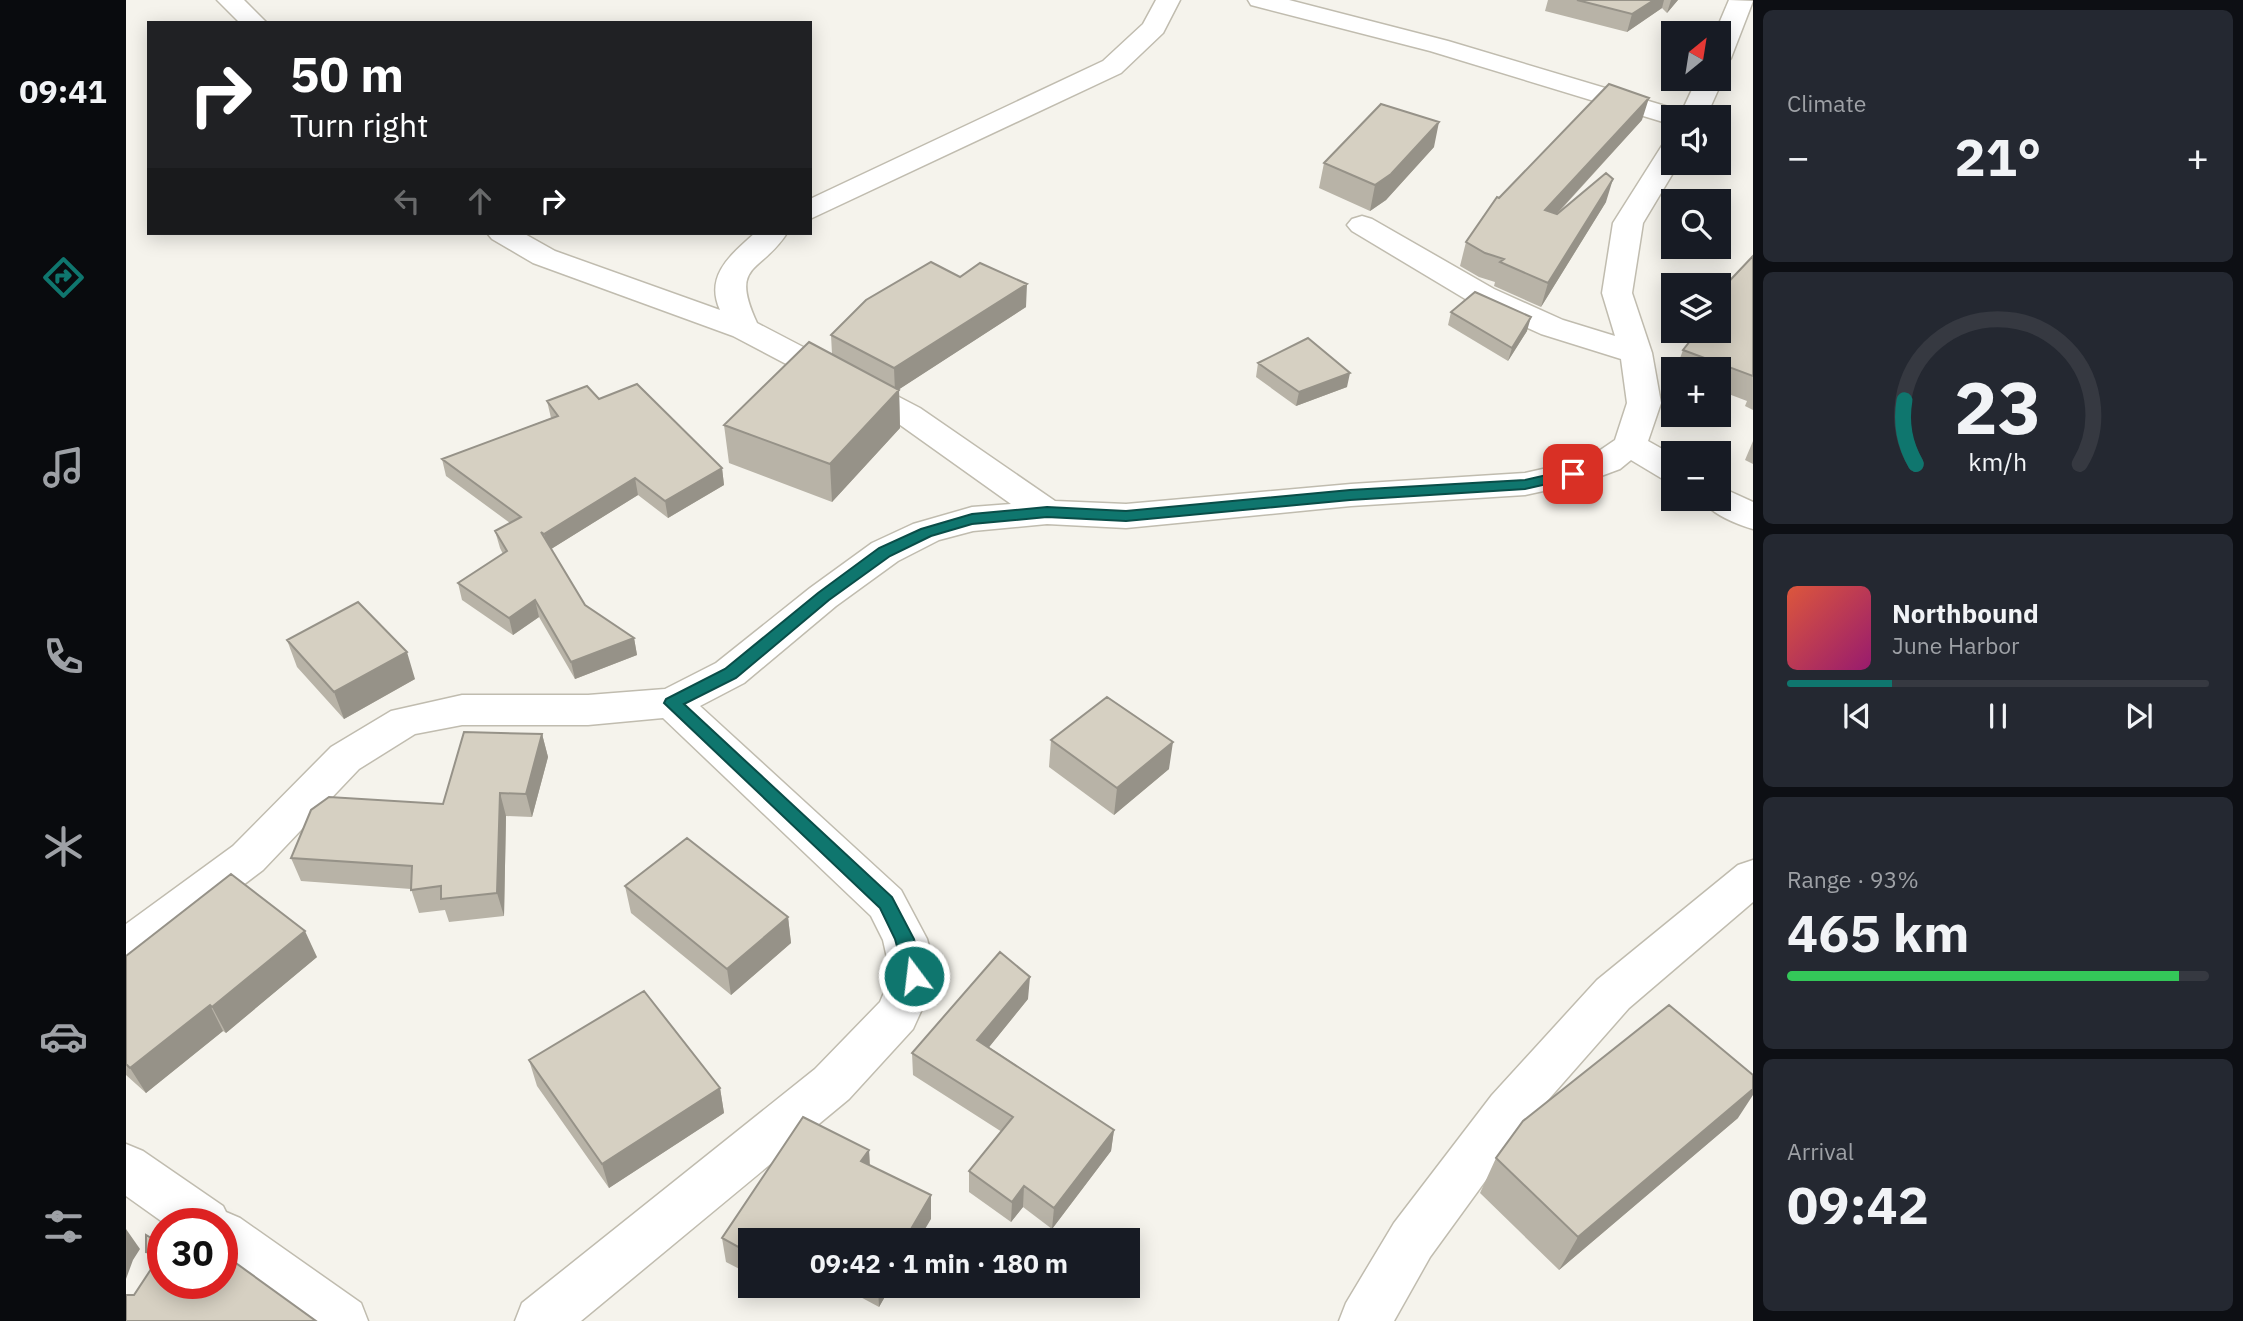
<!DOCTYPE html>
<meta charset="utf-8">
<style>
body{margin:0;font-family:"IBM Plex Sans",sans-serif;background:#242831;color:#f1f3f6;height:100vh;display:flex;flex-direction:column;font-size:26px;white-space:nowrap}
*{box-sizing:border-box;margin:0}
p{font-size:23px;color:#9ea1a6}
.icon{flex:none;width:38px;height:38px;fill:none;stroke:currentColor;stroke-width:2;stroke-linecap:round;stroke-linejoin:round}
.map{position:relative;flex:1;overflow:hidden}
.drawer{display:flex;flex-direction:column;gap:10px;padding:10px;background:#0d0f14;width:490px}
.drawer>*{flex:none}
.top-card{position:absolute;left:21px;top:21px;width:665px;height:214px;border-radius:0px;box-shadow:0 4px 18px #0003;background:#202124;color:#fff;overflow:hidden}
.needle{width:46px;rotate:30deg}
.buttons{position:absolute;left:1535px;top:21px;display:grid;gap:14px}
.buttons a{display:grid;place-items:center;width:70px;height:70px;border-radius:0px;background:#171b24;box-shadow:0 4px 18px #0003;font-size:35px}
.speed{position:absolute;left:21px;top:1208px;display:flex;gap:14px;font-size:35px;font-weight:700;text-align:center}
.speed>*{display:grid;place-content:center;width:91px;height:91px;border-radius:50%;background:#171b24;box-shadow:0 4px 18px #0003;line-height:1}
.speed .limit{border:10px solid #d22;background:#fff;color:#111}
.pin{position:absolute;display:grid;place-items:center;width:60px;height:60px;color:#fff;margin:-30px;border-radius:14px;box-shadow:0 4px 10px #0006}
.me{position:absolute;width:77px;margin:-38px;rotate:345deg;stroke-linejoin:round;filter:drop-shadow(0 0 5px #0008)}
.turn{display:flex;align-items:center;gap:24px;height:147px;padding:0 28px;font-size:32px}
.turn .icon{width:91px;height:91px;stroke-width:2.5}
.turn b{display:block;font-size:49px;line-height:60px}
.lanes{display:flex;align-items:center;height:66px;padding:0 28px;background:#0003;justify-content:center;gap:35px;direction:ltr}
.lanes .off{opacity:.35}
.big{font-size:52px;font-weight:800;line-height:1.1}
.drawer .tile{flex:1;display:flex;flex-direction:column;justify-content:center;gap:10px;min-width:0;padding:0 24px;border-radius:10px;background:#242831}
.drawer .dial{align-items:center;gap:0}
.dial svg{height:182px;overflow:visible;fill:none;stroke:#363941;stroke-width:7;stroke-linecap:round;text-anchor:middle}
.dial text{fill:#f1f3f6;stroke:none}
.song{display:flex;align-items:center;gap:21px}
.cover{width:84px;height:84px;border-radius:10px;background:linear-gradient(135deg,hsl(10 70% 55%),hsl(320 70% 35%))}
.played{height:7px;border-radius:4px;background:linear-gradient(90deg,#0f766e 25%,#363941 25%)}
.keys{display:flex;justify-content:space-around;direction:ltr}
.heat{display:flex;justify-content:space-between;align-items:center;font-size:38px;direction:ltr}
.charge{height:10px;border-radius:5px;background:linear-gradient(90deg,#34c759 93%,#363941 0)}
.trip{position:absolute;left:612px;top:1228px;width:402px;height:70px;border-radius:0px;background:#171b24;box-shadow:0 4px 18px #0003;font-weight:800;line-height:70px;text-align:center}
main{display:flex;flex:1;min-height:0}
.dock{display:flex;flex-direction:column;width:126px;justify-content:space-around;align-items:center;background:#090b0e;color:#9ea1a6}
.dock .icon{width:49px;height:49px}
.dock .selected{color:#0f766e}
.dock b{font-size:32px;color:#f1f3f6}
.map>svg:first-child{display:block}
</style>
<main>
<nav class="dock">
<b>09:41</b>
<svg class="icon selected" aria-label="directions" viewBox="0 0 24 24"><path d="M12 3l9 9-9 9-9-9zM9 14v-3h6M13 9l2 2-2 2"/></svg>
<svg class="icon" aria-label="music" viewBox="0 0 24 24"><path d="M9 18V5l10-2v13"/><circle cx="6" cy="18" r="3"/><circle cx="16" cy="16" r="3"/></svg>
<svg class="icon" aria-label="phone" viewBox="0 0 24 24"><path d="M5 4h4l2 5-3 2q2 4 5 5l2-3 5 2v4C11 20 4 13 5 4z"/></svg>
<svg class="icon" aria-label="climate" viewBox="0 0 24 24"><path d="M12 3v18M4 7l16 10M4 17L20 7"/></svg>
<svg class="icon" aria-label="car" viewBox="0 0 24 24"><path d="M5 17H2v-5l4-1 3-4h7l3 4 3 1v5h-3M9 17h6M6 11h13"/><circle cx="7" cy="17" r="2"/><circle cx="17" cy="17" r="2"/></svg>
<svg class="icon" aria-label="filters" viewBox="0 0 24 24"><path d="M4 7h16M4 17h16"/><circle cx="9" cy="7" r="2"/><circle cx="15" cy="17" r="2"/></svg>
</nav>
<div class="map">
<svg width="1627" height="1321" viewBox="0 0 1627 1321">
<rect width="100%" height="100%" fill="#f5f3ec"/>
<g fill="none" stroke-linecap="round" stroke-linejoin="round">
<g stroke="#c0bcaf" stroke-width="3">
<path id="minor" d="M91 0H118L141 23H114Z
M1030 0H1054L1037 33 995 73 684 219V199L977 61 1017 24Z
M1122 0H1163L1322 41 1556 111 1571 79H1592V73L1597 79 1580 117H1547V125L1304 51 1125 5Z
M1603 0 1627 1 1605 58 1601 63 1592 66V33H1589Z
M1547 142V163H1553L1517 223 1506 293 1526 353 1535 403 1522 441 1547 455V481L1535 478 1505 460 1494 469 1459 482 1399 495 1225 506 1000 528 921 524 847 531 813 540 772 561 710 606 618 683 574 706 775 890 801 939 811 976 787 1029 723 1099 455 1321H389L396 1303 689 1069 754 1002 765 976 757 940 745 916 537 718 462 725H336L289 734 233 769 137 870 16 962 0 968V924L107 846 205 747 265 711 336 695H462L539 689 590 663 684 588 746 543 787 524 846 507 885 504 770 422 607 336 407 263 366 239 361 233H397L429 251 594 310C578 275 606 254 629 233H661C635 274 603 262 631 323L794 408 929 501 1000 504 1225 484 1399 473 1439 464 1470 453 1489 440 1501 403 1495 359 1415 334 1346 303 1226 231 1221 225 1226 219 1236 216 1246 219 1368 289 1437 320 1489 336 1476 293 1487 223 1537 144Z
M1592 486 1627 502V529C1610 524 1585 514 1576 499H1592Z
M1627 860V902L1503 1008 1400 1125 1304 1257 1268 1321H1213L1220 1303 1268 1223 1366 1095 1471 980 1612 865Z
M0 1144 17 1151 97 1206 100 1212 114 1218 235 1303 242 1321H173L96 1265V1223H38L0 1196Z"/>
</g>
<use href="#minor" fill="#fff" fill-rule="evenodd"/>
</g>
<path fill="#b8b3a7" d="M1422 0H1552L1541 13 1536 8 1501 32 1419 11Z
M1516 120 1431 214 1480 202 1415 307 1368 286 1369 282 1353 277 1334 266 1340 242 1373 198Z
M1308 147 1260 200 1244 211 1193 188 1198 163Z
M1627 256V410L1619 406 1621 401 1592 390V369H1550L1557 350 1570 333V331H1592Z
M834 277 900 307 773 389 774 428 706 502 603 463 598 425 706 354 705 335Z
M1325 312 1401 331 1382 361 1322 325Z
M1132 363 1221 387 1170 406 1130 377Z
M473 399 596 468 598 485 542 518 512 495 425 549 459 605 508 638 511 655 449 679 413 617 387 635 336 600 332 583 377 554 374 548 369 531 384 523 320 476 316 459 425 418 421 401Z
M1627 441V464L1619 460Z
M161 640 289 679 218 719 171 667Z
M416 734 422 757 406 817 380 816 378 916 323 922 319 910 293 913 285 889 175 881 165 858 317 804Z
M925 740 1043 769 988 815 923 767Z
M499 886 662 917 665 943 605 995 505 913Z
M0 956 191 957 100 1033 97 1031 20 1093 0 1075Z
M902 999 863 1047 988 1130 985 1151 926 1229 897 1207 885 1222 843 1192V1171L876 1132 787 1075 786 1053Z
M403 1060 594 1088 598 1113 483 1188 411 1086Z
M1612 1118 1433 1270 1354 1193 1370 1158Z
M743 1150 744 1165 805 1195V1219L625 1241V1275L600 1262 596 1238Z
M20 1235 190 1321 8 1295 28 1264 20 1252Z
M646 1286H676L668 1298Z
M714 1286H765L753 1307Z"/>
<path fill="#969288" d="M1528 0H1538L1536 8 1501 32 1506 14Z
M1545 0H1552L1541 13Z
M1523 98 1516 120 1412 234 1419 210Z
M1313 122 1308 147 1260 200 1244 211 1249 185Z
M1487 179 1480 202 1415 307 1422 283Z
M901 284 900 307 769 392 768 368Z
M1405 317 1401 331 1382 361 1386 348Z
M1224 373 1221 387 1170 406 1173 392Z
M773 390 774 428 706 502 704 464Z
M596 468 598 485 542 518 539 501Z
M509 478 512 495 422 551 418 534Z
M409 600 413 617 387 635 383 618Z
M508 638 511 655 449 679 445 662Z
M281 652 289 679 218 719 208 692Z
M416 734 422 757 406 817 400 794Z
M1047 742 1043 769 988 815 991 788Z
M374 793 380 816 378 916 371 893Z
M662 917 665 943 605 995 601 969Z
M179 931 191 957 100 1033 86 1007Z
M904 977 902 999 851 1062V1040Z
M84 1005 97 1031 20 1093 4 1068Z
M594 1088 598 1113 483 1188 476 1164Z
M1627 1089V1095L1612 1118 1433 1270 1452 1237Z
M988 1130 985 1151 926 1229 928 1208Z
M743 1150 744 1174 735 1161Z
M898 1186 897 1207 885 1222 886 1202Z
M805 1195V1219L792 1241H778Z
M0 1229 14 1249 7 1260 0 1279Z
M667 1286H676L668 1298Z
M752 1286H765L753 1307Z"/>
<path fill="#d6d0c2" stroke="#969288" stroke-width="2" d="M1451 0H1528L1506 14Z
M1483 84 1523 98 1419 210 1431 214 1480 173 1487 179 1422 283 1374 262 1378 259 1359 253 1340 242 1371 197 1373 198Z
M1255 104 1313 122 1265 174 1249 185 1198 163Z
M1627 256V376L1557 350 1572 331H1592V293Z
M805 262 834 277 854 263 901 284 768 368 705 335 740 300Z
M1349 292 1405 317 1386 348 1325 312Z
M1182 338 1224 373 1173 392 1132 363Z
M683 342 773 390 704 464 598 425Z
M511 384 596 468 539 501 509 478 418 534 415 532 459 605 508 638 445 662 409 600 383 618 332 583 381 551 369 531 395 517 316 459 432 416 421 401 461 386 473 399Z
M232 602 281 652 208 692 161 640Z
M981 697 1047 742 991 788 925 740Z
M338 732 416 734 400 794 374 793 371 893 315 899V886L285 890 286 866 165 858 185 810 203 797 317 804Z
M561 838 662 917 601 969 499 886Z
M105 874 179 931 86 1007 84 1005 4 1068 0 1064V956Z
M874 952 904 977 851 1040 988 1130 928 1208 898 1186 886 1202 843 1171 887 1117 786 1053Z
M518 991 594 1088 476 1164 403 1060Z
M1543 1005 1627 1075V1089L1452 1237 1370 1158 1397 1121Z
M677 1117 743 1150 735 1161 805 1195 778 1241H625V1254L596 1238Z
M37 1224V1283H96V1253L190 1321H0V1295H8L35 1254 20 1252V1235L27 1239Z"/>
<path fill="#0f766e" stroke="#0a4d48" stroke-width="2" d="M1447 469 1452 471V477L1399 489 1224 500 1000 521 921 517 846 524 805 536 764 556 703 600 610 678 558 704 766 897 788 939 798 976 795 982 788 984 782 982 779 976 769 939 754 908 538 703 540 699 599 669 692 593 753 548 795 529 846 514 921 507 1000 511 1224 490 1399 480Z"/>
</svg>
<div class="buttons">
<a><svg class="needle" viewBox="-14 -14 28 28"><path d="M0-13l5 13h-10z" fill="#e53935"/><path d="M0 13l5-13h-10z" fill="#9ea1a6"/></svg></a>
<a><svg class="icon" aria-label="sound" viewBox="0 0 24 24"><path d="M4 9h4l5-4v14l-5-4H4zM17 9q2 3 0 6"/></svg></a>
<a><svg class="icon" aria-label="search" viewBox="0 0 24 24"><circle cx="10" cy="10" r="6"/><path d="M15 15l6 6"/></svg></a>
<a><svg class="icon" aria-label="layers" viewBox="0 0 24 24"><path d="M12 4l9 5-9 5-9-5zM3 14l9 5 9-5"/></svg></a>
<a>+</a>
<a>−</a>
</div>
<div class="speed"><div class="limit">30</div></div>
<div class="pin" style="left:1447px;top:474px;background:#d93025"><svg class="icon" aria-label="arrive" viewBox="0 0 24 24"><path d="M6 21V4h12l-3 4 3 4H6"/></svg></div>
<svg class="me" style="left:788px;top:976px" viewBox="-20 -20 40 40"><circle r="17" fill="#0f766e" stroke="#fff" stroke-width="3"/><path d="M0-11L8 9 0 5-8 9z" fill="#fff"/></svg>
<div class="trip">09:42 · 1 min · 180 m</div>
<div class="top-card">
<div class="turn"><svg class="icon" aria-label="right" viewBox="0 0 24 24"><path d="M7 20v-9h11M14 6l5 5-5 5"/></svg><div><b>50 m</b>Turn right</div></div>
<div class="lanes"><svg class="icon off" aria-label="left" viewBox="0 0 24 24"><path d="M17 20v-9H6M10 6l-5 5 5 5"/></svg><svg class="icon off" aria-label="ahead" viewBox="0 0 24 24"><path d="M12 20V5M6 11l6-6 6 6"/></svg><svg class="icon" aria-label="right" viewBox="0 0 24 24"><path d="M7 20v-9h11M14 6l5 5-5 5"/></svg></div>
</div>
</div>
<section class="drawer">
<div class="tile"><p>Climate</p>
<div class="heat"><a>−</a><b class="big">21°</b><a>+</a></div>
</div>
<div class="tile dial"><svg viewBox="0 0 100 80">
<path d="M14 69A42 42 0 1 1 86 69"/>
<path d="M14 69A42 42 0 0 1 9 41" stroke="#0f766e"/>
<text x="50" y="56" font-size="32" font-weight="700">23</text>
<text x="50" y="72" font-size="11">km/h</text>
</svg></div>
<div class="tile">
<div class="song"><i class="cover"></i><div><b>Northbound</b><p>June Harbor</p></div></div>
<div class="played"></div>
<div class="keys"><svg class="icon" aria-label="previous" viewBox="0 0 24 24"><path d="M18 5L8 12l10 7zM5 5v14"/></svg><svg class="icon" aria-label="pause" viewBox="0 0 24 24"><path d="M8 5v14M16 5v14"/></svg><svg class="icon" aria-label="next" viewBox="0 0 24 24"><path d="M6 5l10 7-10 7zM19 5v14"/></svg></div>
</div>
<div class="tile"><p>Range · 93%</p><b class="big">465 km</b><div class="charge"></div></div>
<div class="tile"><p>Arrival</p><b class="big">09:42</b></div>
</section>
</main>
